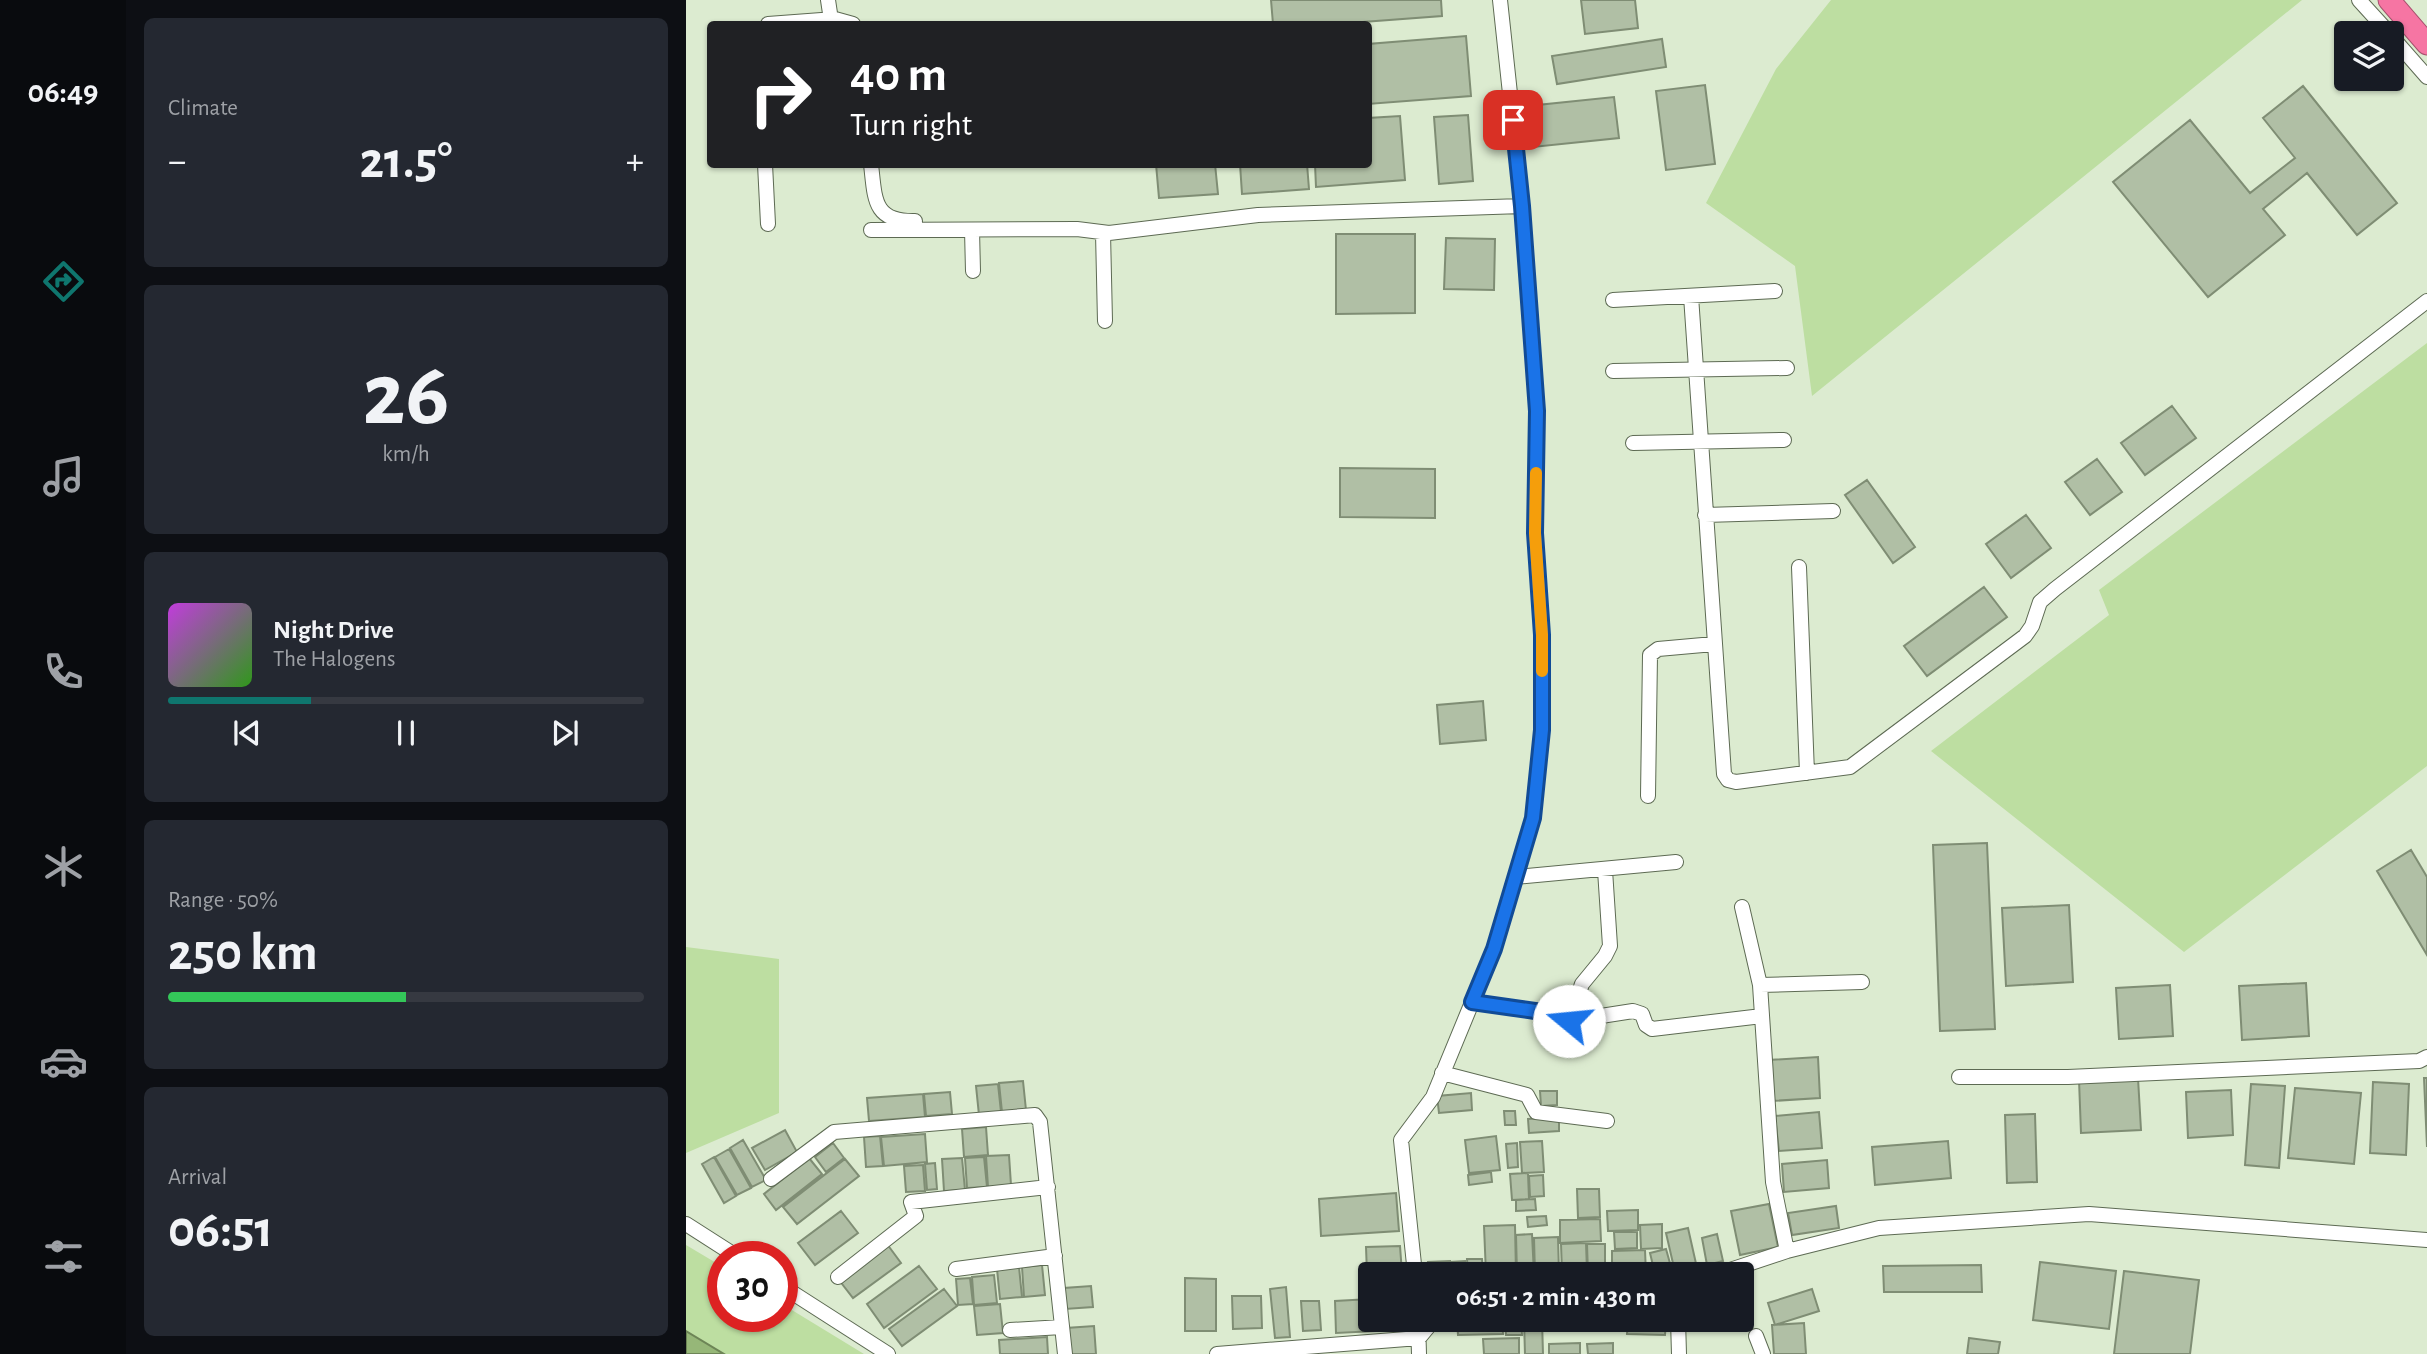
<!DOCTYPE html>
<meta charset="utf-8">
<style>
body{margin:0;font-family:"Alegreya Sans",sans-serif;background:#242831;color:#f1f3f6;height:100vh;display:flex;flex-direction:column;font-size:26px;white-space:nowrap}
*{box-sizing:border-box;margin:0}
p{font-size:23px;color:#9ea1a6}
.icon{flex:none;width:38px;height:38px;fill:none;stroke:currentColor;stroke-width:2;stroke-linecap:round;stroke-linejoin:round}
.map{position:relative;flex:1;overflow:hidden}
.details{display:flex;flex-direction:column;gap:18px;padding:18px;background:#0d0f14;width:560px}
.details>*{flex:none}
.top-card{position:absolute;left:21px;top:21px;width:665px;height:147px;border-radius:7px;box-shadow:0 2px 5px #0004;background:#202124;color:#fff;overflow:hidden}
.buttons{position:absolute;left:1648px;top:21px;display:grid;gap:14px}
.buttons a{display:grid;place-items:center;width:70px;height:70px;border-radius:7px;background:#171b24;box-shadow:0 2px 5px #0004;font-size:35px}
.speed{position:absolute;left:21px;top:1241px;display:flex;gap:14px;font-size:35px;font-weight:700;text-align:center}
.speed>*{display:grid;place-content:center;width:91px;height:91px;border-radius:50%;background:#171b24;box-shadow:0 2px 5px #0004;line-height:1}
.speed .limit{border:10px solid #d22;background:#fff;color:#111}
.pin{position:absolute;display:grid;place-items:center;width:60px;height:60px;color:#fff;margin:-30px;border-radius:14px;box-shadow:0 4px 10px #0006}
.me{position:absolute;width:77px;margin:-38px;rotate:287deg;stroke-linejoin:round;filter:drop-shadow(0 0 5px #0008)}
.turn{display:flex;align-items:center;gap:24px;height:147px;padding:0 28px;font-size:32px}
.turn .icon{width:91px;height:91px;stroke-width:2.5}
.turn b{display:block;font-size:49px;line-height:60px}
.big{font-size:52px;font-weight:700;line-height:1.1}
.details .widget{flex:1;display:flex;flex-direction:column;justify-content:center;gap:10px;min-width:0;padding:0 24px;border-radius:10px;background:#242831}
.details .dial{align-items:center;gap:0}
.dial b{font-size:91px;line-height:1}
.song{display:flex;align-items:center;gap:21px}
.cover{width:84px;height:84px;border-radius:10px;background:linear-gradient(135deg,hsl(290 70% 55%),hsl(110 70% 35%))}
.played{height:7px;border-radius:4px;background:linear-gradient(90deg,#0f766e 30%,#363941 30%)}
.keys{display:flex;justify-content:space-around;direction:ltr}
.heat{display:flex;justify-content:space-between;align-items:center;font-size:38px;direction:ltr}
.charge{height:10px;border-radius:5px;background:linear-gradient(90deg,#34c759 50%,#363941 0)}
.trip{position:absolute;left:672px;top:1262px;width:396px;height:70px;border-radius:7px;background:#171b24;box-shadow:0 2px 5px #0004;font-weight:700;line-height:70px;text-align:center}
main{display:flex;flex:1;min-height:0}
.tab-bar{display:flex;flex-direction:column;width:126px;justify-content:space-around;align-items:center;background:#090b0e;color:#9ea1a6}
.tab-bar .icon{width:49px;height:49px}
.tab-bar .selected{color:#0f766e}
.tab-bar b{font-size:32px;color:#f1f3f6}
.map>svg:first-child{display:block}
</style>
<main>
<nav class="tab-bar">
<b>06:49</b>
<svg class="icon selected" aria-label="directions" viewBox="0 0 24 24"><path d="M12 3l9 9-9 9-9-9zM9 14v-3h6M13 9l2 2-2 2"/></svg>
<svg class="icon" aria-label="music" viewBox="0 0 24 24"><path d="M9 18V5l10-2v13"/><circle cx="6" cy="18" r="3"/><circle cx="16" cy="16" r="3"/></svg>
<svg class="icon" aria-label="phone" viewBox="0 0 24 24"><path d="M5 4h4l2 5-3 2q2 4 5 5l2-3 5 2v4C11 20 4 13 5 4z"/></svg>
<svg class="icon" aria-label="climate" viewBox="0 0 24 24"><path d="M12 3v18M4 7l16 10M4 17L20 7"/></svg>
<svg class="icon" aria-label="car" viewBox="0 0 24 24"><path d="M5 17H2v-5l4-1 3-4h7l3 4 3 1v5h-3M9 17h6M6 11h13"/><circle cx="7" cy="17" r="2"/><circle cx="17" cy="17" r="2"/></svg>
<svg class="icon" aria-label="filters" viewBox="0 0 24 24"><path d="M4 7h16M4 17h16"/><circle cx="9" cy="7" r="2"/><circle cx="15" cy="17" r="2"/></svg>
</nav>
<section class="details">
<div class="widget"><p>Climate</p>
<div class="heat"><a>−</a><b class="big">21.5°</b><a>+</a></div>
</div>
<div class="widget dial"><b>26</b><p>km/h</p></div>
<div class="widget">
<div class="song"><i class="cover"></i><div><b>Night Drive</b><p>The Halogens</p></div></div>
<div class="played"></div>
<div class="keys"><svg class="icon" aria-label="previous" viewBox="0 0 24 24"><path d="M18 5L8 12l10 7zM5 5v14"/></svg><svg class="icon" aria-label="pause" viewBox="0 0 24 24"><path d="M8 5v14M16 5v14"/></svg><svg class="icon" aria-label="next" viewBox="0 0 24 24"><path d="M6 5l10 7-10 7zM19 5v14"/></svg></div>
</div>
<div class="widget"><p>Range · 50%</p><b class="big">250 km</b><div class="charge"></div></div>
<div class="widget"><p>Arrival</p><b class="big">06:51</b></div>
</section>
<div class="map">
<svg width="1741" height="1354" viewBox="0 0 1741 1354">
<rect width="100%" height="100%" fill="#dcebd0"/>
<path fill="#bddea1" d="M1145 0H1616L1126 396 1109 266 1020 203 1090 69Z
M1741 343V766L1498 952 1245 751 1423 615 1413 590Z
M0 947 93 959V1113L0 1153Z
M0 1245 37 1267V1316H96V1304L178 1354H38L0 1331Z"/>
<path fill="#96b778" stroke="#6d8556" stroke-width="2" d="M0 1331 38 1354H0Z"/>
<path fill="#b0bfa5" stroke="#7f8d74" stroke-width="2" d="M585 0H755L756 16 650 24H587Z
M895 0H949L952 28 899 34Z
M780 36 785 96 682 104V44Z
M976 39 980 67 871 84 866 56Z
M1019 85 1029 164 980 170 970 91Z
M1617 86 1711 203 1671 235 1621 173 1577 209 1599 235 1522 297 1427 182 1504 120 1564 193 1609 158 1577 118Z
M928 97 933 138 847 147 842 106Z
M782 115 787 181 753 184 748 117Z
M714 116 719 180 630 187 629 164H682V118Z
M470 164H529L532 194 473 198Z
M554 164H621L623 189 556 194Z
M650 234H729V313L650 314Z
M760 238 809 239 808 290 758 289Z
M1486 406 1510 438 1459 475 1435 443Z
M1411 459 1436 492 1404 515 1379 482Z
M654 468 749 469V518L654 517Z
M1181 480 1229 547 1207 563 1159 495Z
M1340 515 1365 548 1325 578 1300 544Z
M1298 587 1321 617 1241 676 1218 646Z
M797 701 800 740 754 744 751 705Z
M1301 843 1309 1029 1254 1031 1247 845Z
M1725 850 1741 877V955L1691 871Z
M1383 905 1387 982 1320 986 1316 908Z
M1620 983 1623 1036 1556 1040 1553 986Z
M1484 985 1487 1036 1433 1039 1430 988Z
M1132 1057 1134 1098 1086 1101 1083 1060Z
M1452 1078 1455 1130 1395 1133 1393 1080Z
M1738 1078H1741V1147Z
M337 1081 340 1110 316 1112 313 1083Z
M1687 1082 1723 1084 1720 1155 1684 1153Z
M312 1084 315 1112 293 1115 290 1086Z
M1565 1084 1599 1086 1593 1168 1559 1165Z
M1609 1088 1675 1093 1668 1164 1602 1158Z
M1545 1090 1547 1135 1502 1138 1500 1092Z
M854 1091H871V1105L855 1106Z
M264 1092 266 1114 240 1116 238 1094Z
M785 1093 786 1110 753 1113 751 1096Z
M237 1094 239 1117 183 1121 181 1098Z
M818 1111H829L830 1125H819Z
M1133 1112 1136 1148 1093 1151 1089 1116Z
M1349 1114 1351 1182 1321 1183 1319 1115Z
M873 1117V1131L843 1133 842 1119Z
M300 1127 302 1155 278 1157 276 1129Z
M99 1130 111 1152 79 1170 66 1148Z
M239 1134 241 1162 198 1166 195 1137Z
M194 1136 197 1166 180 1167 178 1137Z
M810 1136 814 1170 783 1173 779 1140Z
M57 1140 80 1180 66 1187 44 1148Z
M856 1141 858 1172 836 1173 834 1142Z
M1262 1141 1265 1178 1189 1185 1186 1147Z
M147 1143 158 1158 140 1172 129 1157Z
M831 1143 832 1167 822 1168 820 1144Z
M43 1149 65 1188 51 1195 29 1157Z
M323 1155 325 1185 302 1187 300 1156Z
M28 1157 50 1196 38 1203 16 1164Z
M298 1157 301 1187 281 1188 279 1158Z
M123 1158 136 1174 90 1210 78 1194Z
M276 1158 279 1190 258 1191 256 1159Z
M159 1159 173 1176 111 1224 97 1207Z
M1141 1160 1143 1188 1098 1192 1096 1164Z
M249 1163 251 1189 241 1190 239 1164Z
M237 1165 239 1191 220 1192 218 1166Z
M805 1172 806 1182 783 1185 782 1175Z
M842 1173 843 1199 826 1200 824 1174Z
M857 1175 858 1196 844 1197 843 1176Z
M891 1189H913L914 1217 892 1218Z
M710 1193 713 1231 635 1236 633 1199Z
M849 1199 850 1210 830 1211V1200Z
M1083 1204 1092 1247 1054 1255 1045 1211Z
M1150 1206 1153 1228 1106 1235 1102 1213Z
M952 1210V1230L922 1231 921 1211Z
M155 1211 172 1233 129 1265 112 1243Z
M860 1216 861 1225 842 1227 841 1217Z
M914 1219 915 1241 874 1243V1220Z
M976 1224V1248L955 1249 954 1225Z
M829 1225 830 1274H800L798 1226Z
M1002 1228 1011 1268 989 1272 980 1233Z
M928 1232H951V1248L929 1249Z
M846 1234 848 1274H831L830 1235Z
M1031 1234 1037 1261 1021 1265 1016 1238Z
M872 1237 873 1274H849L848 1238Z
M900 1243 901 1271 876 1272 875 1244Z
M201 1244 215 1263 167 1298 153 1280Z
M901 1244H919V1274H902Z
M714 1246 716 1273 681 1274 680 1247Z
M980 1249 987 1274H969L964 1253Z
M959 1250 960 1274H926V1251Z
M781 1259H796L797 1274H782Z
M764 1261V1274H743L742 1262Z
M779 1261 780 1274H765V1262Z
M1354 1262 1430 1271 1423 1329 1347 1320Z
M356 1265 359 1295 338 1297 336 1267Z
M1295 1265 1296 1292H1198L1197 1266Z
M233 1266 251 1289 198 1328 181 1304Z
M333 1267 336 1297 314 1299 311 1269Z
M1438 1271 1513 1280 1504 1354H1428Z
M308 1275 311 1303 288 1305 286 1277Z
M284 1278 287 1304 272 1305 270 1279Z
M499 1278 530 1279V1331H499Z
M405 1286 407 1307 379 1309 378 1288Z
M600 1287 604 1337 589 1338 584 1289Z
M258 1289 271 1306 216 1346 203 1329Z
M1126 1289 1133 1311 1089 1325 1082 1303Z
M546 1296H575L576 1328 547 1329Z
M684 1299V1320H710V1330L650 1333 649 1301Z
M615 1301H633L635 1330 617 1331Z
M314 1304 317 1333 291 1335 288 1306Z
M771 1320H816L817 1334 772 1335Z
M819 1320H835L836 1335H820Z
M838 1320H856L857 1354H839Z
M942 1320H980L979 1335 941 1334Z
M1118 1323 1120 1354H1088L1086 1325Z
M408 1326 410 1354H382L380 1328Z
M361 1337 362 1354H314L313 1340Z
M833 1338V1354H798L797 1339Z
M1283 1338 1314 1342 1312 1354H1281Z
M894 1343V1354H863V1344Z
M927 1343V1354H902L901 1344Z"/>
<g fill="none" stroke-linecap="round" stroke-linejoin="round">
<g stroke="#5d6a53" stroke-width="16">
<path id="minor" d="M142 0 145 20
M1673 0 1703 33
M82 24 149 19 167 24
M1706 37 1741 77
M79 164 82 224
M185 164C189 199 187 222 229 221
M185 230 391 229 423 233 572 215 836 206
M286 230 287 271
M417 233 419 321
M1005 296 1038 774 1042 780 1050 782 1164 767 1339 636 1346 626 1354 602 1369 589 1741 301
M927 300 1089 291
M927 371 1101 368
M947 443 1098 440
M1019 515 1147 511
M1113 567 1121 773
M962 796 964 655 972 649 1028 644
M829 877 990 862
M1056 907 1074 985 1087 1182 1101 1251
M1074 985 1176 982
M786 1002 863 1013 883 1021 947 1011 956 1014 960 1025 966 1029 1076 1016
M883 1021 896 984 919 956 924 946 919 870
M756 1073 841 1095 850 1112 921 1121
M1273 1077H1382L1733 1061 1741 1057
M85 1179 148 1132 349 1115 354 1122 379 1354
M0 1224 50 1256
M270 1269 369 1256
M729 1274 715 1140 747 1097 808 949 847 818 856 730V635L849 533 851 411 836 206 814 0
M1032 1274 1101 1251 1193 1228 1403 1214 1741 1240
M152 1277 230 1216 225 1202 362 1187
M96 1286 202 1354
M732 1320 733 1354
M992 1320 993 1354
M324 1330 376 1327
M1070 1336 1077 1354
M531 1354 733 1338 748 1320"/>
</g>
<g stroke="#a4526d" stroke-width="23">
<path id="highway" d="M1703 0 1741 44"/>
</g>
<use href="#minor" stroke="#fff" stroke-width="14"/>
<use href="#highway" stroke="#f675a3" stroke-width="21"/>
</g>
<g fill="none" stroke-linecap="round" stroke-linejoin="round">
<g stroke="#114b97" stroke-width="18">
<path id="route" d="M827 120 836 206 851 411 849 533 856 635V730L847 818 808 949 786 1002 863 1013 883 1021"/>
</g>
<use href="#route" stroke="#1a73e8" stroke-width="12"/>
<path stroke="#f59e0b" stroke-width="12" d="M850 473 849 533 856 635V671"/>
</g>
</svg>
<div class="buttons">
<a><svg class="icon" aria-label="layers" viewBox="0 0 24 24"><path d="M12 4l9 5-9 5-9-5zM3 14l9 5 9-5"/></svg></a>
</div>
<div class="speed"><div class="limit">30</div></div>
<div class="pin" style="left:827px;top:120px;background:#d93025"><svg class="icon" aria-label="arrive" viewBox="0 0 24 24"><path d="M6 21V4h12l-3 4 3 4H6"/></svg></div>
<svg class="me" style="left:883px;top:1021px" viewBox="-20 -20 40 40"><circle r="19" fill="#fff"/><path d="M0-13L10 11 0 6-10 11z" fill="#1a73e8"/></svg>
<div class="trip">06:51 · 2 min · 430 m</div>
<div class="top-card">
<div class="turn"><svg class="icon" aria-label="right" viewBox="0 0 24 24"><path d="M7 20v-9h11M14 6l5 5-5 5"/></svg><div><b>40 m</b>Turn right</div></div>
</div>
</div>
</main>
